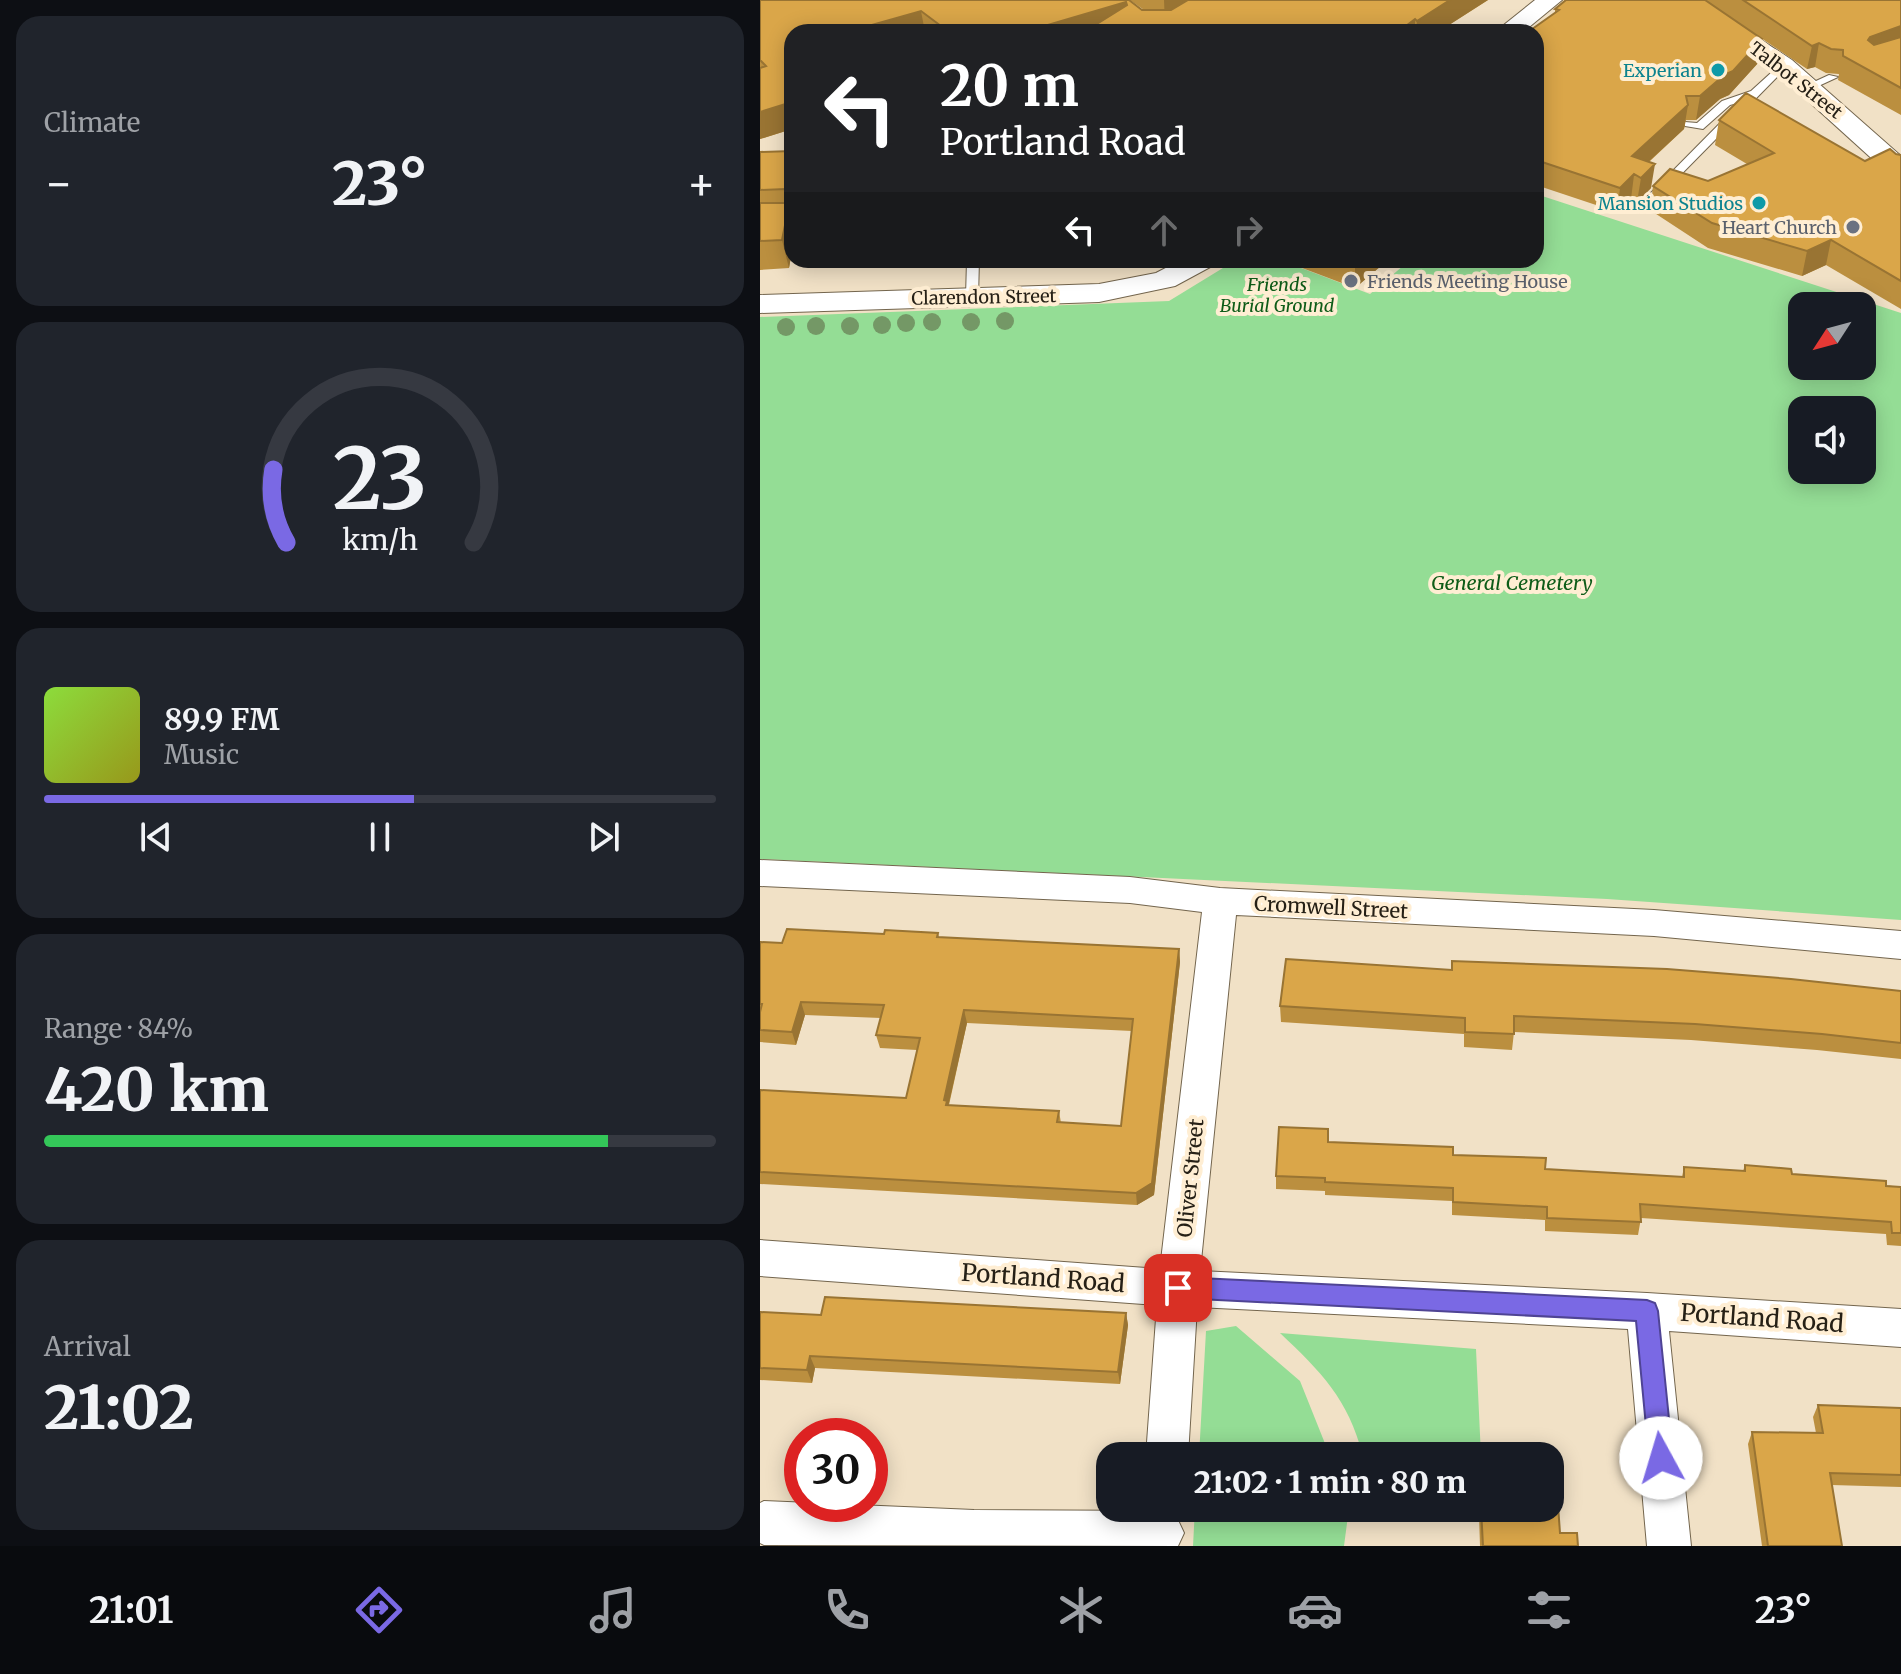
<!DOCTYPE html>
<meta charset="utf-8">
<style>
body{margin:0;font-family:Merriweather,serif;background:#20242c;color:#f1f3f6;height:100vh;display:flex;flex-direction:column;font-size:30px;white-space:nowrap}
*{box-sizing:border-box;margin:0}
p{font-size:26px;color:#9ea1a6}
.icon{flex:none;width:44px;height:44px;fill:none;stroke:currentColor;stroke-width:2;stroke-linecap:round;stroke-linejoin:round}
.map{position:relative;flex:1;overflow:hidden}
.sheet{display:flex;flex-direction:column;gap:16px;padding:16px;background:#0d0f14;width:760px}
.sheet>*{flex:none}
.guide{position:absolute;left:24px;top:24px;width:760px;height:244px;border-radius:24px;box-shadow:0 4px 20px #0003;background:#202124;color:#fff;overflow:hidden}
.needle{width:52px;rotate:234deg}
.buttons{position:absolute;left:1028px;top:292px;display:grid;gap:16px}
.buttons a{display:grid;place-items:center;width:88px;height:88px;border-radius:16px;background:#171b24;box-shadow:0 4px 20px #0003;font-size:40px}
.speed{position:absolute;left:24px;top:1418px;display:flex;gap:16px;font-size:40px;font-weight:700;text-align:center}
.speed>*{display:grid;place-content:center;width:104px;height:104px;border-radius:50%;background:#171b24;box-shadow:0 4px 20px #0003;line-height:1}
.speed .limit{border:12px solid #d22;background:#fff;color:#111}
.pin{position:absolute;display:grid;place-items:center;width:68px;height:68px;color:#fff;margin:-34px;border-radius:16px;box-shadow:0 4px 12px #0006}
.me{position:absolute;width:88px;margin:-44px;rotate:354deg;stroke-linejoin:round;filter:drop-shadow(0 0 6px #0008)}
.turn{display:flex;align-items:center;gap:28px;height:168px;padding:0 24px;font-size:36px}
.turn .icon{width:104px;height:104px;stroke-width:2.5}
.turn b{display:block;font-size:56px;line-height:68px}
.lanes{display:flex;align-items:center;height:76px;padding:0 24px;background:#0003;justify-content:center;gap:40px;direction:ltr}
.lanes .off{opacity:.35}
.big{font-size:60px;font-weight:800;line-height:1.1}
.sheet .tile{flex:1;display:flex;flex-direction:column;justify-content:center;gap:12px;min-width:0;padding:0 28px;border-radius:24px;background:#20242c}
.sheet .dial{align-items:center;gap:0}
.dial svg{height:208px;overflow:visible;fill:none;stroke:#363941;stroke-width:7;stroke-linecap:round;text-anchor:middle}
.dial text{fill:#f1f3f6;stroke:none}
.song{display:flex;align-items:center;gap:24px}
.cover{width:96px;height:96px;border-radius:12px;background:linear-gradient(135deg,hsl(90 70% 55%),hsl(60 70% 35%))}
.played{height:8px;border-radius:4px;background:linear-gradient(90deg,#7a69e4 55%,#363941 55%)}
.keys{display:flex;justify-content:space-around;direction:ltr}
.heat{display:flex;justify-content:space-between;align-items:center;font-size:44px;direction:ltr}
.charge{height:12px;border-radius:6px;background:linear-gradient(90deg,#34c759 84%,#363941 0)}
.trip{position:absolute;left:336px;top:1442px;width:468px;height:80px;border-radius:24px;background:#171b24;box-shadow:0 4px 20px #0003;font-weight:800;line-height:80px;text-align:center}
.tab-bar{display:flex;height:128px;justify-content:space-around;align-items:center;background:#090b0e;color:#9ea1a6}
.tab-bar .icon{width:56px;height:56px}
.tab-bar .selected{color:#7a69e4}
.tab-bar b{font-size:36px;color:#f1f3f6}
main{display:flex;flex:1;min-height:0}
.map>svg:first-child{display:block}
</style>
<main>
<section class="sheet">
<div class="tile"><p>Climate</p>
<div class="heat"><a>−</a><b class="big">23°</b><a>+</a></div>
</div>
<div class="tile dial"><svg viewBox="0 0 100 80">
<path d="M14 69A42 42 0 1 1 86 69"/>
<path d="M14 69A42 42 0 0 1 9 41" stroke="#7a69e4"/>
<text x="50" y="56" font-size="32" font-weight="700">23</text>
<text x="50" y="72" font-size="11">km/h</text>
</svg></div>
<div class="tile">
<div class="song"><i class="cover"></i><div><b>89.9 FM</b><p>Music</p></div></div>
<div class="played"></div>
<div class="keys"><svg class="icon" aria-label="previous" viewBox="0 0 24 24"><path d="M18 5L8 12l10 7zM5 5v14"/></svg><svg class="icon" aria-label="pause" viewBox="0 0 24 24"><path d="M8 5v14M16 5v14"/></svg><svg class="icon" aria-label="next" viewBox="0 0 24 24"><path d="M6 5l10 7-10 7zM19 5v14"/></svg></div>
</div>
<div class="tile"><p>Range · 84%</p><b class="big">420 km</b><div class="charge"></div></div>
<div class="tile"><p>Arrival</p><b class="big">21:02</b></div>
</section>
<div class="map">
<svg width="1141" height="1546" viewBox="0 0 1141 1546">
<rect width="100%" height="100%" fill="#f1e1c6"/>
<path fill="#94dd95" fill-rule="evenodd" d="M776 194 1141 313V920L847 899 0 859V317L409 301 476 260H520L610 294 650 260H776ZM1102 306V366H1042V306ZM1042 410H1102V470H1042Z
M476 1326 540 1381 570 1456H439L446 1331Z
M520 1333 716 1349 721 1456H603C588 1398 561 1372 520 1333Z
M435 1508H589L584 1546H433Z"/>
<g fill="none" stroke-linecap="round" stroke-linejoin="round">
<g stroke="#73654d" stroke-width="2">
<path id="service" d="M1023 62 1028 65 1027 67 887 209H879V205L981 102 970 105 943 129 925 126V122L937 123 962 101 991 91Z
M1069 75 1078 77 1052 89 1043 87Z
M207 260H219L218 297 212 301 206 297Z"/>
</g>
<g stroke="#73654d" stroke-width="2">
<path id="minor" d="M0 860 370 877 460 888 894 910 1141 931V959L894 936 476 915 440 1271 887 1293 1141 1309V1347L909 1331 931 1546H887L868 1329 437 1307 428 1456H386L397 1305 0 1276V1240L400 1269 442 912 370 903 0 886Z
M4 1501 214 1510 402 1511 417 1518 424 1533 418 1546 4 1545 0 1543V1503Z"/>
</g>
<g stroke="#73654d" stroke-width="2">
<path id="tertiary" d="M775 0H802L763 32H735Z
M912 0H940L1032 60 1141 156V178L1131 176 1014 70Z
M421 260H456L452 266 415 286 339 302 0 313V295L339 284 396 273Z"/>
</g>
<use href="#service" fill="#fff" fill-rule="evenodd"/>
<use href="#minor" fill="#fff" fill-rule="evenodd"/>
<use href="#tertiary" fill="#fff" fill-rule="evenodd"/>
</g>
<g fill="#749866">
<circle cx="245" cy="321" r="9"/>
<circle cx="172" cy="322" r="9"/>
<circle cx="211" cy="322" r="9"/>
<circle cx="146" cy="323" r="9"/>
<circle cx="122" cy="325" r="9"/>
<circle cx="56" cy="326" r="9"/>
<circle cx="90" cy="326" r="9"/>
<circle cx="26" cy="327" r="9"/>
</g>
<path fill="#bb8f3f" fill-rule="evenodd" d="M0 0H369L382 10H384L370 0H728L678 32H32V129L0 139Z
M806 0H1141V115L1078 80 1079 74 1066 73 1055 67 1047 69 989 30 998 63 969 95 960 99 936 120H926L924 129 889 162 891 188 877 202 871 199 857 212 776 185V32L795 13V9Z
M959 120 1105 161 1136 154 1141 155V309L1066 265 1042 276 948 248 890 210 893 186 948 181 987 164 955 145Z
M32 151V251L29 268 0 270V152Z
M521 260H628L595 288Z
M178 933 179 937 419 949 420 962 394 1195 377 1205 0 1184V1090L146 1098 157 1050 120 1048 116 1035 121 1018 45 1015 36 1045 0 1042V942L22 943ZM207 1023 372 1031 361 1126 301 1123 299 1111 189 1105Z
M1141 991V1059L1057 1050 931 1040 754 1032 752 1050 704 1047V1034L521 1022 520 1006Z
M568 1142 693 1155 785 1169 922 1177 924 1167 983 1171 985 1165 1032 1174 1141 1187V1246L1127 1245 1126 1234 881 1218 878 1235 785 1231V1220L692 1215V1201L565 1195V1191L516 1189V1176Z
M0 1312 61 1315 366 1313 368 1325 360 1384 55 1368 52 1383 0 1380Z
M1058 1405 1141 1408V1487L1072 1485 1082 1546H1002L988 1444 992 1432 1056 1433 1053 1417Z
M720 1508H790L800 1533 818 1546H720L719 1515Z"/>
<path fill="#997433" d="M404 0H446L405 25Z
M690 0H728L678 32H656L657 21Z
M366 2 368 27 351 32H264Z
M161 11 165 32H87V31Z
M655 19V32H638Z
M1141 26V48L1105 60 1108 40 1110 37Z
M1002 39 998 63 969 95 960 99 936 120 940 96Z
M1059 43 1055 67 1047 69 1052 46Z
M32 102V129L0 139V112Z
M928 105 924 129 874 175 871 199 857 212 860 188 872 156Z
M895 164 891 188 877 202 881 178Z
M32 191V251L29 268 22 240Z
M1071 240 1066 265 1042 276 1047 251Z
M599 260H628L595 288V263Z
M419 949 420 962 394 1195 377 1205 376 1193Z
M41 1002 45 1015 36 1045 32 1032Z
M204 1010 207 1023 188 1107 190 1113 184 1100Z
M366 1313 368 1325 360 1384 358 1372Z
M50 1356 55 1368 52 1383 47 1370Z"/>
<path fill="#daa649" stroke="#997433" stroke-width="2" fill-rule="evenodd" d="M0 0H369L382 10H411L428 0H690L657 21 655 19 638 32H324L367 5 366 2 264 32H189L161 11 87 32H32V102L0 112V68L6 66 0 60Z
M806 0H945L1002 39 973 71 964 75 940 96H926L928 105 872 156 895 164 881 178 874 174 860 188 776 160V32H768L799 10 795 9Z
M983 0H1141V26L1110 37 1108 40 1114 45 1141 37V88L1083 56V50L1071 49 1059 43 1052 46Z
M986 93 1105 161 1130 149 1136 154 1141 155V281L1071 240 1047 251 952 223 893 186 910 169 948 181 1014 153 959 120Z
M32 151V191L22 240 0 241V203H26L29 192 26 189 0 190V152Z
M27 929 124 934 125 930 178 933 177 937 419 949 392 1183 376 1193 0 1172V1090L146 1098 160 1038 116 1035 124 1005 41 1002 32 1032 0 1030V1012L2 1004H0V942L22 943ZM204 1010 373 1019 361 1126 297 1122 299 1111 186 1105 187 1101 184 1100Z
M526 959 692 970V961L907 969 1031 979 1141 991V1043L1062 1034 935 1024 754 1016V1034L705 1032V1018L520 1006Z
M519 1127 568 1129V1142L693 1147V1155L786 1158 785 1169 924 1177V1167L985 1171V1165L1031 1169 1032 1174 1126 1181V1186L1141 1187V1233H1132L1131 1222 880 1204 881 1222 787 1218V1207L693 1202V1188L565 1182V1178L516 1176Z
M65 1297 366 1313 358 1372 50 1356 47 1370 0 1368V1312L61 1315Z
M1058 1405 1141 1408V1475L1070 1473 1082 1546H1008L992 1432 1063 1433Z
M790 1505H798L800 1533H817L818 1546H723L721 1508H790Z"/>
<path fill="#7a69e4" stroke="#4f4494" stroke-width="2" d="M418 1277 887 1300 895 1303 898 1311 913 1458 910 1466 901 1470 892 1466 889 1458 876 1321 418 1298 410 1295 407 1288 410 1280Z"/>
<g fill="#0f9aa8" stroke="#ffeed3" stroke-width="3">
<circle cx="958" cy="70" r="8"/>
<circle cx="999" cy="203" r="8"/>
</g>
<g fill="#6b7280" stroke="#ffeed3" stroke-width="3">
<circle cx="1093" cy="227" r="8"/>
<circle cx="591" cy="281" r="8"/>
</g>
<g text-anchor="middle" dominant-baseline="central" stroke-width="8" stroke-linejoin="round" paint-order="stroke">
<g font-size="18" fill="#0d838f" stroke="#ffeed3" text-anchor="end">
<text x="942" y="70">Experian</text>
<text x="983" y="203">Mansion Studios</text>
</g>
<g font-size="18" fill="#262016" stroke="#ffeed3">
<text transform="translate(1036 80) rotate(38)">Talbot Street</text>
<text transform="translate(224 297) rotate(-1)">Clarendon Street</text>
</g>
<g font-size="18" fill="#5b616d" stroke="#ffeed3" text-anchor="end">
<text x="1077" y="227">Heart Church</text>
<text x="607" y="281" text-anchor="start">Friends Meeting House</text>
</g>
<g font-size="18" font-style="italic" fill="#0e5c18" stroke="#ffeed3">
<text x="517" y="284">Friends<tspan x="517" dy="21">Burial Ground</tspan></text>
</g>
<g font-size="20" font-style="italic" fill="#0e5c18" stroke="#ffeed3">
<text x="752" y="582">General Cemetery</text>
</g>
<g font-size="20" fill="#262016" stroke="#ffeed3">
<text transform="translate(571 907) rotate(3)">Cromwell Street</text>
<text transform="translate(430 1178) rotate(-84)">Oliver Street</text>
</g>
<g font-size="24" fill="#262016" stroke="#ffeed3">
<text transform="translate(283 1278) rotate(4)">Portland Road</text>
<text transform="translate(1002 1318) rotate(4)">Portland Road</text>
</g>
</g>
</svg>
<div class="buttons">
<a><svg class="needle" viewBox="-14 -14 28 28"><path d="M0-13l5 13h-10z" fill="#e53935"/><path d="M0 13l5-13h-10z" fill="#9ea1a6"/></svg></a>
<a><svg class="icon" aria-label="sound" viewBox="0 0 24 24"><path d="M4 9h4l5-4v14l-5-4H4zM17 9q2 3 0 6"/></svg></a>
</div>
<div class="speed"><div class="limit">30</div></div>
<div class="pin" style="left:418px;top:1288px;background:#d93025"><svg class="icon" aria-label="arrive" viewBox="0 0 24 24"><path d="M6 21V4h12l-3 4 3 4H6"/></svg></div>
<svg class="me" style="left:901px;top:1458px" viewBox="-20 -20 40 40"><circle r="19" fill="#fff"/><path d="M0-13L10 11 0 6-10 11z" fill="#7a69e4"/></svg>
<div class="trip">21:02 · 1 min · 80 m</div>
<div class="guide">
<div class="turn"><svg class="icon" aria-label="left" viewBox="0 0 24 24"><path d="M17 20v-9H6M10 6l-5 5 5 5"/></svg><div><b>20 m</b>Portland Road</div></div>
<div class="lanes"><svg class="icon" aria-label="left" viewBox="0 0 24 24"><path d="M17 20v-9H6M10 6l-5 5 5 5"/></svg><svg class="icon off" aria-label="ahead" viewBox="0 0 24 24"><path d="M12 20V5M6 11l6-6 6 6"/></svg><svg class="icon off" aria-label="right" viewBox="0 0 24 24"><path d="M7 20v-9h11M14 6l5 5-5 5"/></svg></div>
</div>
</div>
</main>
<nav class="tab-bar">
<b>21:01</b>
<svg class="icon selected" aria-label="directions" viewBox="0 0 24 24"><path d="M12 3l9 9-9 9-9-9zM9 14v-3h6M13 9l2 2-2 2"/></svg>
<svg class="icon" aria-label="music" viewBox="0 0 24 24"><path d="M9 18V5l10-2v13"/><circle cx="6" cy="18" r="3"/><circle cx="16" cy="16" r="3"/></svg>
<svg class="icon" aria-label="phone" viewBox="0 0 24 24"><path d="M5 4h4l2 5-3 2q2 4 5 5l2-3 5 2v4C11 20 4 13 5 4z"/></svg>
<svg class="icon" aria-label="climate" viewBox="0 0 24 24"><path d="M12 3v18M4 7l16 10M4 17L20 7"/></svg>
<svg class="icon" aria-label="car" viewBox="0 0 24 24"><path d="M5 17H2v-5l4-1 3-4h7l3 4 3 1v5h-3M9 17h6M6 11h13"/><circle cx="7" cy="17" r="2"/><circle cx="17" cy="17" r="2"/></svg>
<svg class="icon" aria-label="filters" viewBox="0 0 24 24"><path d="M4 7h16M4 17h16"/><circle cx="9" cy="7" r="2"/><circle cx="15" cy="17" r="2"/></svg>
<b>23°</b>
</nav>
